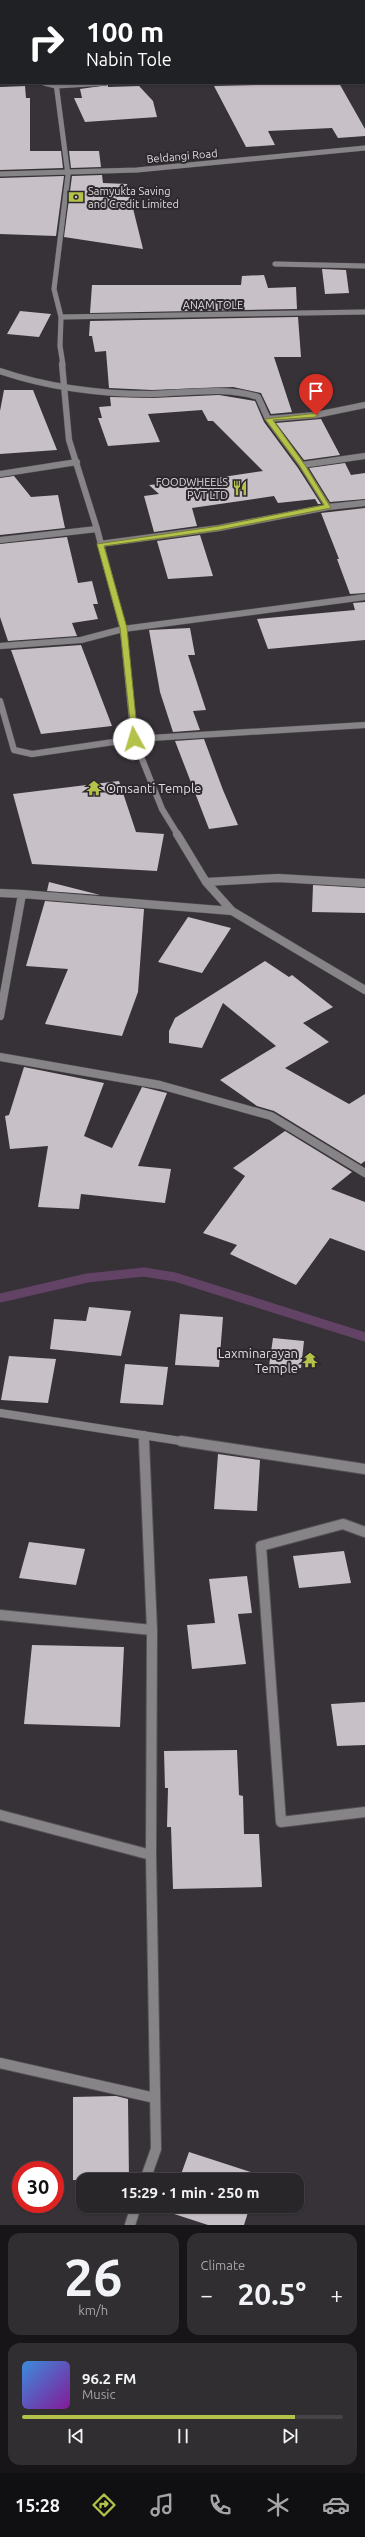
<!DOCTYPE html>
<meta charset="utf-8">
<style>
body{margin:0;font-family:Ubuntu,sans-serif;background:#312e32;color:#f1f3f6;height:100vh;display:flex;flex-direction:column;font-size:15px;white-space:nowrap}
*{box-sizing:border-box;margin:0}
p{font-size:13px;color:#a5a5a8}
.icon{flex:none;width:22px;height:22px;fill:none;stroke:currentColor;stroke-width:2;stroke-linecap:round;stroke-linejoin:round}
.map{position:relative;height:2225px;overflow:hidden}
.details{display:flex;flex-direction:column;gap:8px;padding:8px;background:#171517;flex:1}
.details>*{flex:none}
.hud{position:absolute;left:0px;top:0px;width:365px;height:84px;box-shadow:0 1px 3px #0004,0 0 0 1px #454347;background:#202124;color:#fff;overflow:hidden}
.speed{position:absolute;left:12px;top:2161px;display:flex;gap:8px;font-size:20px;font-weight:700;text-align:center}
.speed>*{display:grid;place-content:center;width:52px;height:52px;border-radius:50%;background:#29262a;box-shadow:0 1px 3px #0004,0 0 0 1px #454347;line-height:1}
.speed .limit{border:6px solid #d22;background:#fff;color:#111}
.pin{position:absolute;display:grid;place-items:center;width:34px;height:34px;color:#fff;margin:-41px -17px;border-radius:50% 50% 50% 0;rotate:-45deg;box-shadow:0 0 4px #0007}
.pin .icon{rotate:45deg}
.me{position:absolute;width:44px;margin:-22px;rotate:354deg;stroke-linejoin:round;filter:drop-shadow(0 0 3px #0008)}
.turn{display:flex;align-items:center;gap:14px;height:84px;padding:0 20px;font-size:18px}
.turn .icon{width:52px;height:52px;stroke-width:2.5}
.turn b{display:block;font-size:28px;line-height:34px}
.big{font-size:30px;font-weight:600;line-height:1.1}
.details .card{flex:1;display:flex;flex-direction:column;justify-content:center;gap:6px;min-width:0;padding:0 14px;border-radius:12px;background:#312e32}
.details .dial{align-items:center;gap:0}
.dial b{font-size:52px;line-height:1}
.song{display:flex;align-items:center;gap:12px}
.cover{width:48px;height:48px;border-radius:6px;background:linear-gradient(135deg,hsl(210 70% 55%),hsl(290 70% 35%))}
.played{height:4px;border-radius:2px;background:linear-gradient(90deg,#b5c249 85%,#454347 85%)}
.keys{display:flex;justify-content:space-around;direction:ltr}
.heat{display:flex;justify-content:space-between;align-items:center;font-size:22px;direction:ltr}
.details .tiles{flex:1;display:grid;gap:8px;grid-template-columns:1fr 1fr}
.card:last-child{grid-column:span 2}
.trip{position:absolute;left:76px;top:2173px;width:228px;height:40px;border-radius:12px;background:#29262a;box-shadow:0 1px 3px #0004,0 0 0 1px #454347;font-weight:600;line-height:40px;text-align:center}
.dock{display:flex;height:64px;justify-content:space-around;align-items:center;background:#100f11;color:#a5a5a8}
.dock .icon{width:28px;height:28px}
.dock .current{color:#b5c249}
.dock b{font-size:18px;color:#f1f3f6}
.map>svg:first-child{display:block}
</style>
<div class="map">
<svg width="365" height="2225" viewBox="0 0 365 2225">
<rect width="100%" height="100%" fill="#373238"/>
<g fill="none" stroke-linecap="round" stroke-linejoin="round">
<path stroke="#624265" stroke-width="9" d="M0 1298 87 1278 144 1272 175 1277 365 1337"/>
</g>
<path fill="#c7c0c7" d="M339 83 365 129V136L338 138 332 128 268 131 275 145 246 147 214 86Z
M108 85V87L139 86 153 101 157 117 85 122 74 98H82L80 89Z
M25 86 26 98H30V151H61L63 168 0 170V87Z
M69 151H99L101 167 71 168Z
M102 175 103 183 127 184 143 249 64 237 72 176Z
M64 176 56 236 0 234V178Z
M322 269 346 270 349 293 325 294Z
M264 275 268 288 296 287 297 309 90 313 92 285H241L242 276Z
M20 311 51 314 39 337 7 334Z
M298 317 301 357H274L292 412 271 414 261 393 233 387 152 390 109 388 106 351 95 352 92 336H89L90 321Z
M4 390H33L57 450 0 454V411Z
M219 395 255 401 264 422 298 468 321 504H318L315 499 278 503 274 496 192 508 197 526 154 532 144 496 159 494 149 485 196 481 263 471 213 421H208L202 410 148 414 160 442 108 446 98 418H102L99 407 111 406 110 397 152 398Z
M321 419 340 455 304 460 276 423Z
M345 463 351 475 365 473V499L330 502 309 468Z
M14 476 31 497 58 495 65 528 0 535V478Z
M365 508V593L350 594 337 559H339L321 513Z
M200 535 213 576 168 579 157 541Z
M67 537 78 583 92 581 98 604H93L98 619 72 623 77 636 8 641 0 617V544Z
M365 602V640L268 649 257 619 355 610 353 603Z
M190 628 195 655H188L206 710 193 711 200 730 173 732 160 692 149 630Z
M81 645 112 726 41 734 11 650Z
M204 739 223 790 238 825 209 829 175 741Z
M119 781 136 832 164 834 157 871 32 864 13 794Z
M49 882 100 895 47 891Z
M313 885 365 888V913L312 912Z
M45 901 144 909 138 992 122 1036 45 1024 68 969 26 966Z
M188 917 231 928 202 973 158 962Z
M265 961 289 977 292 975 333 1007 303 1023 329 1042 285 1068 349 1104 365 1094V1161L361 1164 274 1111 257 1106 220 1080 276 1046 223 1003 202 1048 169 1043V1031L175 1018Z
M24 1067 104 1083 84 1136 112 1148 142 1087 167 1093 138 1166 171 1169 165 1203 81 1194 79 1209 38 1207 48 1146 10 1149 5 1116 9 1115Z
M285 1131 352 1172 331 1189 365 1202V1251L330 1238 296 1285 230 1254 237 1245 203 1233 245 1176 233 1168Z
M89 1307 131 1311 121 1356 50 1349 54 1319 86 1321Z
M180 1314 223 1317 219 1367 175 1365Z
M273 1338 304 1341 301 1368 269 1366Z
M9 1356 56 1359 48 1403 1 1400Z
M125 1364 168 1367 163 1405 120 1403Z
M218 1454 260 1460 257 1511 214 1509Z
M29 1542 85 1549 76 1585 19 1578Z
M344 1551 351 1583 299 1588 293 1556Z
M247 1576 252 1613 238 1614 246 1664 192 1669 187 1625 215 1623 209 1579Z
M32 1645 124 1647 120 1727 24 1724Z
M365 1702V1745L337 1746 331 1704Z
M237 1750 239 1795 243 1796 244 1834H259L262 1887 173 1889 171 1827H167L168 1788H165L164 1751Z
M116 2096 128 2099 129 2180H73V2097Z
M189 2152 260 2175 258 2180H179Z
M170 2206H250L244 2225H208L168 2212Z"/>
<g fill="none" stroke-linecap="round" stroke-linejoin="round">
<g stroke="#555156" stroke-width="5.5">
<path id="street-far3" d="M44 83 56 86 105 83
M56 83 68 175 54 289 61 317 60 346 63 365
M0 174 137 170 365 148
M275 264 365 266
M61 317 365 312"/>
</g>
<g stroke="#555156" stroke-width="7">
<path id="street-far2" d="M62 364 69 440 97 529 123 629 134 739 365 725
M0 371C50 388 100 394 152 394 186 393 226 386 258 397L268 419
M302 465 365 456
M0 474 77 462
M328 507 302 465 268 419 316 415 365 405
M0 540 97 529
M100 544 219 528 328 507 365 503
M0 646 81 640 123 629 365 597
M0 701 14 750 32 754 134 739 162 809 178 835"/>
</g>
<g stroke="#555156" stroke-width="9">
<path id="street-far1" d="M177 834 206 882 232 911 365 990
M206 882 278 878 365 883
M0 893 22 894
M0 1016 22 894 232 911
M0 1057 160 1085 271 1116 365 1173
M0 1413 187 1442
M144 1435V1442"/>
</g>
<g stroke="#555156" stroke-width="12">
<path id="street" d="M144 1441 152 1630 151 1855 156 2149 145 2180
M181 1441 365 1469
M365 1532 343 1524 261 1546 281 1822 365 1812
M0 1615 152 1630
M0 1815 151 1855
M0 2063 155 2098
M130 2225 136 2206"/>
</g>
<use href="#street-far3" stroke="#868486" stroke-width="5"/>
<use href="#street-far2" stroke="#868486" stroke-width="6"/>
<use href="#street-far1" stroke="#868486" stroke-width="8"/>
<use href="#street" stroke="#868486" stroke-width="10"/>
</g>
<path fill="#b5c249" stroke="#767e2f" d="M318 413 316 417 273 420 305 465 331 508 219 530 104 546 127 628 138 739 132 740 120 628 97 544 219 526 324 505 299 465 265 419Z"/>
<defs>
<g id="bank-bare" transform="scale(1.2)"><path d="M-6-4H6V4H-6ZM0-2.3a2.3 2.3 0 1 0 0 4.6a2.3 2.3 0 1 0 0-4.6Z" fill="#b5c249" stroke="#2d282d" stroke-width="2.5" paint-order="stroke"/></g>
<g id="restaurant-bare" transform="scale(1.2)"><path d="M-5-6h1v4h1v-4h1v4h1v-4h1v5L-1.5 .5V6h-2V.5L-5-1ZM5-6V6H3V1.5H1.5Q1.5-4 5-6Z" fill="#b5c249" stroke="#2d282d" stroke-width="2.5" paint-order="stroke"/></g>
<g id="temple-bare" transform="scale(1.2)"><path d="M0-6L5-2H3V0L6.5 2.5H4V6H1.5V3h-3V6H-4V2.5H-6.5L-3 0V-2H-5Z" fill="#b5c249" stroke="#2d282d" stroke-width="2.5" paint-order="stroke"/></g>
</defs>
<g fill-rule="evenodd">
<use href="#bank-bare" x="76" y="197"/>
<use href="#restaurant-bare" x="240" y="488"/>
<use href="#temple-bare" x="94" y="788"/>
<use href="#temple-bare" x="310" y="1360"/>
</g>
<g text-anchor="middle" dominant-baseline="central" stroke-width="4" stroke-linejoin="round" paint-order="stroke">
<g font-size="11" fill="#dfdcdf" stroke="#2d282d">
<text transform="translate(182 156) rotate(-5)">Beldangi Road</text>
<text x="213" y="305">ANAM TOLE</text>
</g>
<g font-size="11" fill="#dfdcdf" stroke="#2d282d" text-anchor="start">
<text x="88" y="191">Samyukta Saving<tspan x="88" dy="13">and Credit Limited</tspan></text>
<text x="228" y="482" text-anchor="end">FOODWHEELS<tspan x="228" dy="13">PVT LTD</tspan></text>
</g>
<g font-size="13" fill="#dfdcdf" stroke="#2d282d" text-anchor="start">
<text x="106" y="788">Omsanti Temple</text>
<text x="298" y="1353" text-anchor="end">Laxminarayan<tspan x="298" dy="15">Temple</tspan></text>
</g>
</g>
</svg>
<div class="speed"><div class="limit">30</div></div>
<div class="pin" style="left:316px;top:415px;background:#d93025"><svg class="icon" aria-label="arrive" viewBox="0 0 24 24"><path d="M6 21V4h12l-3 4 3 4H6"/></svg></div>
<svg class="me" style="left:134px;top:739px" viewBox="-20 -20 40 40"><circle r="19" fill="#fff"/><path d="M0-13L10 11 0 6-10 11z" fill="#b5c249"/></svg>
<div class="trip">15:29 · 1 min · 250 m</div>
<div class="hud">
<div class="turn"><svg class="icon" aria-label="right" viewBox="0 0 24 24"><path d="M7 20v-9h11M14 6l5 5-5 5"/></svg><div><b>100 m</b>Nabin Tole</div></div>
</div>
</div>
<section class="details">
<div class="tiles">
<div class="card dial"><b>26</b><p>km/h</p></div>
<div class="card"><p>Climate</p>
<div class="heat"><a>−</a><b class="big">20.5°</b><a>+</a></div>
</div>
<div class="card">
<div class="song"><i class="cover"></i><div><b>96.2 FM</b><p>Music</p></div></div>
<div class="played"></div>
<div class="keys"><svg class="icon" aria-label="previous" viewBox="0 0 24 24"><path d="M18 5L8 12l10 7zM5 5v14"/></svg><svg class="icon" aria-label="pause" viewBox="0 0 24 24"><path d="M8 5v14M16 5v14"/></svg><svg class="icon" aria-label="next" viewBox="0 0 24 24"><path d="M6 5l10 7-10 7zM19 5v14"/></svg></div>
</div>
</div>
</section>
<nav class="dock">
<b>15:28</b>
<svg class="icon current" aria-label="directions" viewBox="0 0 24 24"><path d="M12 3l9 9-9 9-9-9zM9 14v-3h6M13 9l2 2-2 2"/></svg>
<svg class="icon" aria-label="music" viewBox="0 0 24 24"><path d="M9 18V5l10-2v13"/><circle cx="6" cy="18" r="3"/><circle cx="16" cy="16" r="3"/></svg>
<svg class="icon" aria-label="phone" viewBox="0 0 24 24"><path d="M5 4h4l2 5-3 2q2 4 5 5l2-3 5 2v4C11 20 4 13 5 4z"/></svg>
<svg class="icon" aria-label="climate" viewBox="0 0 24 24"><path d="M12 3v18M4 7l16 10M4 17L20 7"/></svg>
<svg class="icon" aria-label="car" viewBox="0 0 24 24"><path d="M5 17H2v-5l4-1 3-4h7l3 4 3 1v5h-3M9 17h6M6 11h13"/><circle cx="7" cy="17" r="2"/><circle cx="17" cy="17" r="2"/></svg>
</nav>
